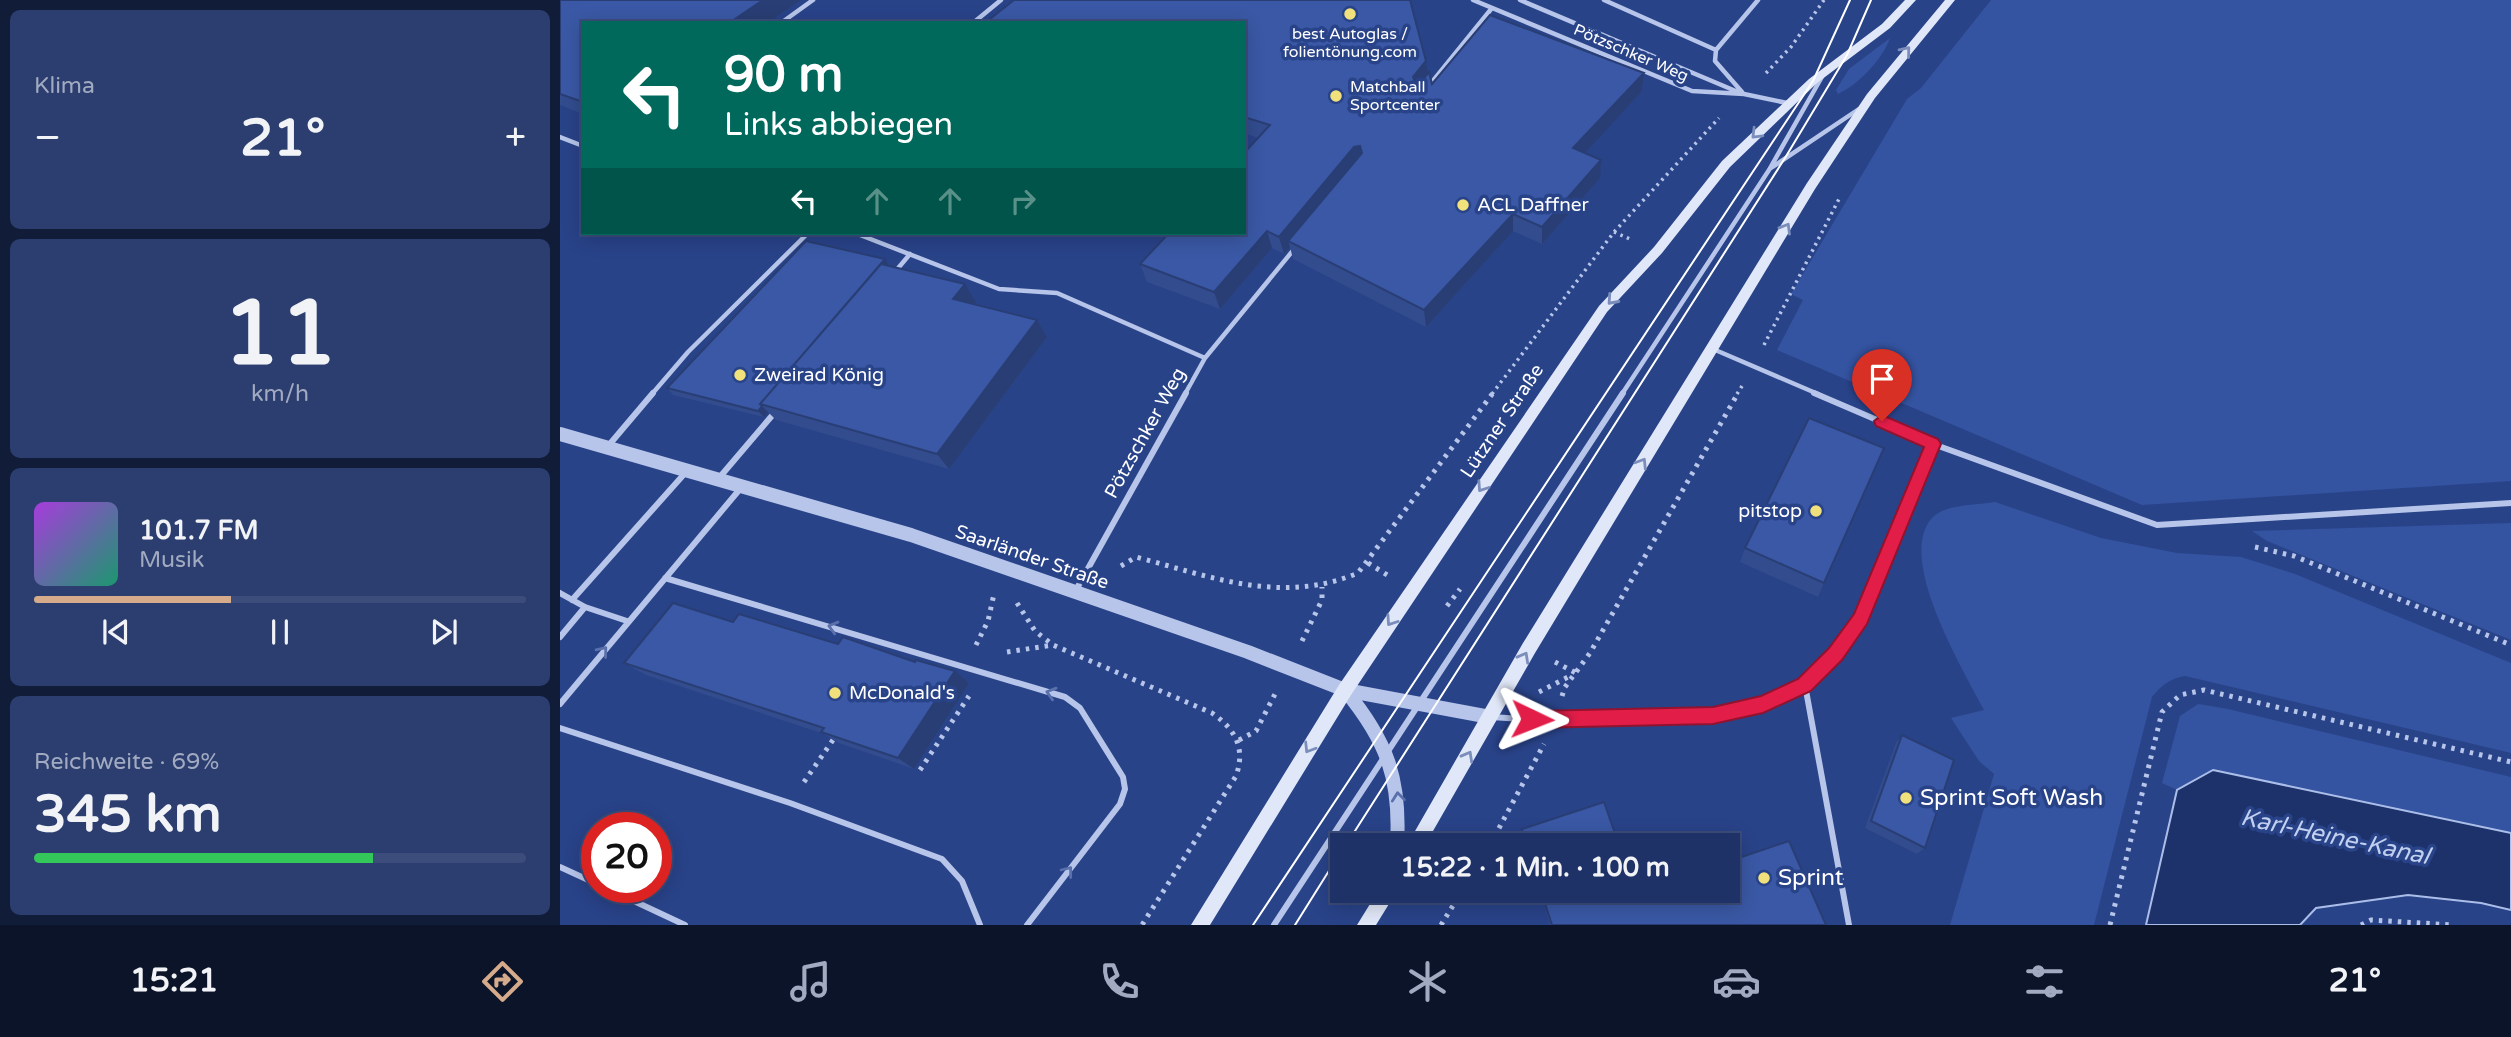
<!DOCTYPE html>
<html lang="de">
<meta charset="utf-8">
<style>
body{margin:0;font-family:"Varela Round",sans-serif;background:#2c3e70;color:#f1f3f6;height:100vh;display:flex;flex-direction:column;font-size:26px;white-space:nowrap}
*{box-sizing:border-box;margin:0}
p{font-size:23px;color:#a1aac0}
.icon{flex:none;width:38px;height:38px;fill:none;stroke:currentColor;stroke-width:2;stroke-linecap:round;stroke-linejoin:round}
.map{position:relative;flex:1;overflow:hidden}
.side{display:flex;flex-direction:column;gap:10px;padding:10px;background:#111c39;width:560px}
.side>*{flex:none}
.banner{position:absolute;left:21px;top:21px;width:665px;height:214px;border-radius:0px;box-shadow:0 4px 18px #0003,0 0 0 2px #3c4d7b;background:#00695c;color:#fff;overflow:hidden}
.speed{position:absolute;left:21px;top:812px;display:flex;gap:14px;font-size:35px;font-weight:700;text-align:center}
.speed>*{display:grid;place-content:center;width:91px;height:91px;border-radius:50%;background:#1f3267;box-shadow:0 4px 18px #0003,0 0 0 2px #3c4d7b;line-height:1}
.speed .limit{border:10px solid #d22;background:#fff;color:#111}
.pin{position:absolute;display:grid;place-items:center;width:60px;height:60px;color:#fff;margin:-72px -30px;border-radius:50% 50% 50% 0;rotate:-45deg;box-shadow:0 0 7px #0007}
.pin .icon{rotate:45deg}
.me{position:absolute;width:77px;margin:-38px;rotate:92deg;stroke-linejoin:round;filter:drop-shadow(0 0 5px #0008)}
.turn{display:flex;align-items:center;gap:24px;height:147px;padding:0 28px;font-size:32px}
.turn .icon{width:91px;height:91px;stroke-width:2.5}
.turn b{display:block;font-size:49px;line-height:60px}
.lanes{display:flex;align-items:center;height:66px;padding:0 28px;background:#0003;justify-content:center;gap:35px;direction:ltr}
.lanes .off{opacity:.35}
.big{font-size:52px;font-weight:800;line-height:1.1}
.side .card{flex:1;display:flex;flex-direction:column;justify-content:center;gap:10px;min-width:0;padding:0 24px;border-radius:10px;background:#2c3e70}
.side .dial{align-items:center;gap:0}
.dial b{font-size:91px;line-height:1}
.song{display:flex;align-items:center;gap:21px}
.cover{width:84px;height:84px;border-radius:10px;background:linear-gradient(135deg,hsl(280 70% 55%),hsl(160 70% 35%))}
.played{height:7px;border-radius:4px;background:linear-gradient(90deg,#d6ab8b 40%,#3c4d7b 40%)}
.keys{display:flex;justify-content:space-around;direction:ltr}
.heat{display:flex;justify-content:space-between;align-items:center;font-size:38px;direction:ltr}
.charge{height:10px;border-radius:5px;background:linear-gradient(90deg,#34c759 69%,#3c4d7b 0)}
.trip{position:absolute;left:770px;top:833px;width:410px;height:70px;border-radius:0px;background:#1f3267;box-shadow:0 4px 18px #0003,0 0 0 2px #3c4d7b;font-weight:800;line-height:70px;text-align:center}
.tabs{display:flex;height:112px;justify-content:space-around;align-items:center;background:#0c1429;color:#a1aac0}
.tabs .icon{width:49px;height:49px}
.tabs .current{color:#d6ab8b}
.tabs b{font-size:32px;color:#f1f3f6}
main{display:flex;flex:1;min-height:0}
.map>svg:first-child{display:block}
</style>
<main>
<section class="side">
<div class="card"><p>Klima</p>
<div class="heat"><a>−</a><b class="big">21°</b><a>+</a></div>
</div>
<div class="card dial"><b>11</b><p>km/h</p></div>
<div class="card">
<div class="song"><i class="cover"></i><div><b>101.7 FM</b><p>Musik</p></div></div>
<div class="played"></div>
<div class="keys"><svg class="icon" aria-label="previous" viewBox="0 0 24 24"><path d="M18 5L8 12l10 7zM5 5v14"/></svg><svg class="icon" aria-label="pause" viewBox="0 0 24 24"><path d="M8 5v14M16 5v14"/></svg><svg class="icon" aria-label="next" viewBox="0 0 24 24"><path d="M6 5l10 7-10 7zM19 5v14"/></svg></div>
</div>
<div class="card"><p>Reichweite · 69%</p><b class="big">345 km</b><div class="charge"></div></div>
</section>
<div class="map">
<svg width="1951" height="925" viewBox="0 0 1951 925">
<rect width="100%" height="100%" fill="#294389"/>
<path fill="#3453a0" d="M1431 0H1951V481L1582 505 1217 350 1243 300 1231 294 1347 99 1361 88Z
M1330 38C1323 59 1298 85 1278 94L1276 90 1289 69Z
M1435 502 1541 538 1617 553 1681 557 1735 574 1951 663V753L1625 676C1609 679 1602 685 1592 697L1534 925H1390L1434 774 1419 761 1391 718 1424 710C1404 671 1334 556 1373 517 1386 504 1418 505 1435 502Z
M1951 523V640L1707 541 1692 531Z
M1638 704 1668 709 1951 777V833L1653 770 1617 790 1602 783 1620 716Z"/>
<path fill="#1d316a" stroke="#abbee9" stroke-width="2" d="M1653 770 1951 833V910L1921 903 1848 895 1756 908 1740 925H1586L1617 790Z"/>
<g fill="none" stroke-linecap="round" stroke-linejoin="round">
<path stroke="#b6c5e9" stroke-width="3.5" stroke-dasharray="2.5 4.5" stroke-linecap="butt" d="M1206 73 1231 47 1264 0
M1054 232 1070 239
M1204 345 1280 197
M932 394 1054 232 1159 118
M1177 394 1182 386"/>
<path stroke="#b6c5e9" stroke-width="5" stroke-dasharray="3.5 6" stroke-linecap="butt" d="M1695 547 1734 556 1951 645
M808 563 829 576
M561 566 576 557C652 577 721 605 798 573L933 393
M457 603 475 631 493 645 652 713C675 729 686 748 676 776L582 925
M887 606 900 589
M742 641 762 600V587
M416 645 428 621 434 594
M447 652 493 645
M995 662 1016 673
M979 692 1012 675
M1002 696 1005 687 1030 653 1178 393
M679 740 696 731 716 692
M360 770 409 696
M244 782 275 737
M930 845 984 744
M881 925 902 891
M1550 925 1602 712 1620 695 1644 690 1951 762
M1801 925 1811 920 1893 925"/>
<path stroke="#b6c5e9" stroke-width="4.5" d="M913 0 1132 91 1184 94 1227 103
M960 0 1178 92
M1044 0 1156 50
M221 23 253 0
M413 23 441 0
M868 87 932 8
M1182 92 1155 61 1156 50 1198 0
M0 137 23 146
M1211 168 1299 109
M295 233 439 289 497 293 645 358
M334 273 350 254
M1153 349 1258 394
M92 394 128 352 248 233
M625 394 645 358 735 248
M1062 394 1209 170 1263 75"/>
<path stroke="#b6c5e9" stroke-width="6" d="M1254 393 1373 444 1597 525 1951 503
M49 445 93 393
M159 478 216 411
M105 578 505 697 520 708 563 777 565 789 560 804 467 925
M516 590 626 393
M0 593 25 607 67 621
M12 600 126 472
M0 637 25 607
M1245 685 1289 925
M0 704 180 489
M931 717 993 721 1153 716 1203 705 1245 685 1275 654 1301 619 1373 444
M0 728 230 803 382 859 402 881 420 925
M0 867 37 884
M44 887 125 925
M714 925 1063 393"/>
<path stroke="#b6c5e9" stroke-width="14" d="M0 434 351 535 688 652 785 690 930 717
M785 690C827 741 841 779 837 845"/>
<path fill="#e0e7f8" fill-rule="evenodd" d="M1345 0H1356L1330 28 1257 83 1170 167 1102 253 1047 312 791 695 650 925H631L779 685 1039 306 1094 247 1162 161 1249 79 1322 24Z
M1385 0H1395L1315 98 1255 189 975 653 865 845H847L963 643 1247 183 1307 94Z
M818 891H837L816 925H797Z"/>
<path stroke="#fff" stroke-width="2" d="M786 845 1225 158 1287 55 1311 0
M693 925 1253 81 1290 0
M735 925 782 850"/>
</g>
<path fill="#324c8e" d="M0 0H241L208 23H23V114L0 105Z
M684 23 867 74 872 84 1084 73 1082 91 1024 153 1040 178 982 244 953 231 866 327 733 259 730 247 724 254 712 248 660 309 587 282 580 264 698 138 684 133Z
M329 266 405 284 416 302 413 304 477 320 487 337 389 469 216 420 208 412 204 417 113 395 107 388Z
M1185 548 1264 583 1258 597 1180 562Z
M173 622 395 671 409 683 354 769 279 743 264 734 86 675 64 663Z
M1342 735 1365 848 1357 854 1305 828 1336 743Z
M980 891H1075L1076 893 1266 925H990Z"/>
<path fill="#293e74" d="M203 0H241L208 23H169Z
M866 61 868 79 855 95 853 77Z
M1084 73 1082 91 1013 166V148Z
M800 146 803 164 728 241 730 247 724 254 719 237 794 147Z
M1041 160 1040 178 982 244V227Z
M953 214V231L866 327 864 310Z
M707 231 712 248 660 309 654 292Z
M325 259 329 266 315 271Z
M405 284 416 302 404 316 393 299Z
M477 320 487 337 389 469 377 454Z
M202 406 208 412 204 417 198 411Z
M395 671 409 683 354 769 338 758Z"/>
<path fill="#3a58a5" stroke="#293e74" stroke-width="2" d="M0 0H203L169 23H23V102L0 94Z
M454 0H850L866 61 853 77 856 84 860 83 869 72 872 84 930 15 1084 73 1013 148 1041 160 982 227 953 214 864 310 728 241 802 153 800 146 794 147 719 237 707 231 654 292 580 264 609 233H684V153L710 125 684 117V23H425Z
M246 241 325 259 200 404 202 406 198 411 107 388Z
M321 264 405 284 393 299 477 320 377 454 200 404Z
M1249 418 1324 448 1264 583 1185 548Z
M113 603 173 622 179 614 278 644 283 637 355 662 356 660 395 671 338 758 261 732 264 728 64 663Z
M1342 735 1394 760 1365 848 1311 821Z
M1044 802 1059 845H967L962 829Z
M1229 841 1266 925H992L981 891H1075L1076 893 1083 891H1167V862Z"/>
<defs><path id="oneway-chevron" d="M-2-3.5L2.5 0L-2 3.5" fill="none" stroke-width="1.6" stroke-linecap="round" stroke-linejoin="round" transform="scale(1.75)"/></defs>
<g stroke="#7b8dbb">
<use href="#oneway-chevron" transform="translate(1346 51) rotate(-51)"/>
<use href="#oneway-chevron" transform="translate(1196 134) rotate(135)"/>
<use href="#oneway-chevron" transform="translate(1226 228) rotate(-59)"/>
<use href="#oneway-chevron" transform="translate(1052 300) rotate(132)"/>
<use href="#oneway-chevron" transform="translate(1082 463) rotate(-58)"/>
<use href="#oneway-chevron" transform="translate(922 487) rotate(124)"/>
<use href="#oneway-chevron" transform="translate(831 621) rotate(124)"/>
<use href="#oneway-chevron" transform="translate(964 657) rotate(-61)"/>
<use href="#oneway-chevron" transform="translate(749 748) rotate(122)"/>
<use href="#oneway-chevron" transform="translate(908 756) rotate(-61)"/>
</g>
<g stroke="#5a70ab">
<use href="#oneway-chevron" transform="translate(273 627) rotate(-164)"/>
<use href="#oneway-chevron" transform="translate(43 651) rotate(-51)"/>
<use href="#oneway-chevron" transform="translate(491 693) rotate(-163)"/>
<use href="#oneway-chevron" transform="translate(838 797) rotate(-96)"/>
<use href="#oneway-chevron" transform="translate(508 871) rotate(-52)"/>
</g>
<path fill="#e11d48" stroke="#92132f" stroke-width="2" d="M1322 415 1378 439 1381 444 1307 624 1282 660 1251 691 1203 713 1153 724 972 728 966 726 963 719 966 713 972 711 1153 707 1201 696 1238 679 1269 648 1294 614 1364 447 1316 426 1314 421Z"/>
<g fill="#f0e17d" stroke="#294389" stroke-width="2.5">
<circle cx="790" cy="14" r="7"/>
<circle cx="776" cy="96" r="7"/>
<circle cx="903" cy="205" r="7"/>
<circle cx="180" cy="375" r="7"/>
<circle cx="1256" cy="511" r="7"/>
<circle cx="275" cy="693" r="7"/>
<circle cx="1346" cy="798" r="7"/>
<circle cx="1204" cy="878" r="7"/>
</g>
<g text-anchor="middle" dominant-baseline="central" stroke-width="7" stroke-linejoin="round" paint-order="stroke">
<g font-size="16" fill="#fff" stroke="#294389">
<text x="790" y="34">best Autoglas /<tspan x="790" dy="18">folientönung.com</tspan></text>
<text x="790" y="87" text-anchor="start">Matchball<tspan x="790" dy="18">Sportcenter</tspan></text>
</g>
<g font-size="16" fill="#fff" stroke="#294389">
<text transform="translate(1071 53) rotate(23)">Pötzschker Weg</text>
</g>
<g font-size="19" fill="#fff" stroke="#294389" text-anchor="start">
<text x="917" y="205">ACL Daffner</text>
<text x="194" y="375">Zweirad König</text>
<text x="1242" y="511" text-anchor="end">pitstop</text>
<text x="289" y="693">McDonald's</text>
</g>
<g font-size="19" fill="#fff" stroke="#294389">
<text transform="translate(942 421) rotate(-56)">Lützner Straße</text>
<text transform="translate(585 433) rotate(-61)">Pötzschker Weg</text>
<text transform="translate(472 557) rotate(19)">Saarländer Straße</text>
</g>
<g font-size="23" fill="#fff" stroke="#294389" text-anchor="start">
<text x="1360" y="798">Sprint Soft Wash</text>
<text x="1218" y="878">Sprint</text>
</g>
<g font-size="24" font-style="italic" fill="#c2d0f0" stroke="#294389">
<text transform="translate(1775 837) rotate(12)">Karl-Heine-Kanal</text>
</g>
</g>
</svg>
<div class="speed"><div class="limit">20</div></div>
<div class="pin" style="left:1322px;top:421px;background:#d93025"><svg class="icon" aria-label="arrive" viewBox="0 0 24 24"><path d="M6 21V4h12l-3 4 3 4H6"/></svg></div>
<svg class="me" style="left:972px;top:719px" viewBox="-20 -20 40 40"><path d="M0-17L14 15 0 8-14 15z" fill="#e11d48" stroke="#fff" stroke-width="4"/></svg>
<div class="trip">15:22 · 1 Min. · 100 m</div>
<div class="banner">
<div class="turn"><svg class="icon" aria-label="left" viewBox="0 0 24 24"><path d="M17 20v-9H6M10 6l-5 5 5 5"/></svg><div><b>90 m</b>Links abbiegen</div></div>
<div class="lanes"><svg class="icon" aria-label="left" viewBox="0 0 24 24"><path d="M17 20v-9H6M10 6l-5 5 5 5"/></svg><svg class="icon off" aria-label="ahead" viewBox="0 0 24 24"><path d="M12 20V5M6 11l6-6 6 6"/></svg><svg class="icon off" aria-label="ahead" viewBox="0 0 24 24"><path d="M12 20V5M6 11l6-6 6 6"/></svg><svg class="icon off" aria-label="right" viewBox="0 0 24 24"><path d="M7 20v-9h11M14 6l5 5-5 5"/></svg></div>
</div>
</div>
</main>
<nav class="tabs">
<b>15:21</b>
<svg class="icon current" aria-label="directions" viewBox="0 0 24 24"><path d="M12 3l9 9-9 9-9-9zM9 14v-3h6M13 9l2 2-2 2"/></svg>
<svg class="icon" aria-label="music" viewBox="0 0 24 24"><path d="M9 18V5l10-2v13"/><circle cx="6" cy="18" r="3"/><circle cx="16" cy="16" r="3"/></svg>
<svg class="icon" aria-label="phone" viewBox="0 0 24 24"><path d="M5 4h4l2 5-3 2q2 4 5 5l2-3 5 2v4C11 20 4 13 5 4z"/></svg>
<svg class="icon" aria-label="climate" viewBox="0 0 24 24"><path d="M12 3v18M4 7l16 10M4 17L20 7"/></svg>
<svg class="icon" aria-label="car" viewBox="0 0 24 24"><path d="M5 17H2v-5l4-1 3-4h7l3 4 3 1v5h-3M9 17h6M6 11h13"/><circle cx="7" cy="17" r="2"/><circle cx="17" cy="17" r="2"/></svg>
<svg class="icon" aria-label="filters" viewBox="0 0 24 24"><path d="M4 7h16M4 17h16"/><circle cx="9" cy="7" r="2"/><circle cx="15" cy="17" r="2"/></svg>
<b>21°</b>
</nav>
